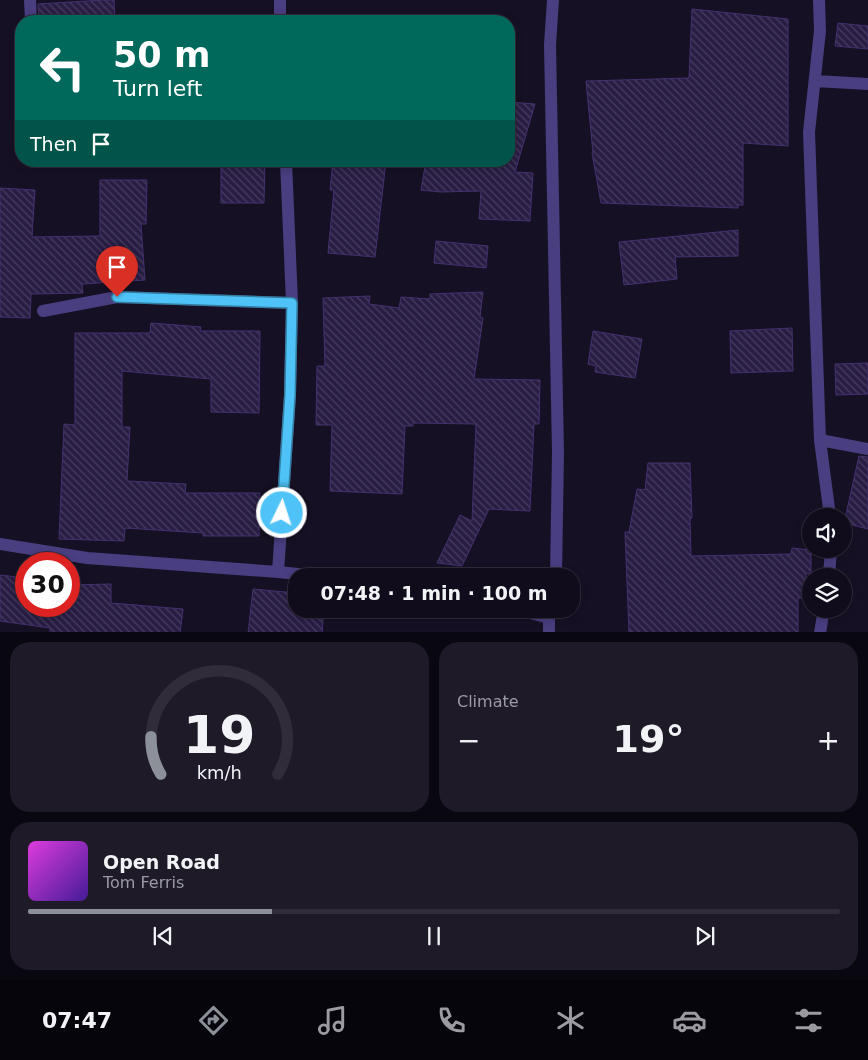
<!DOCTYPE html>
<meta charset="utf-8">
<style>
body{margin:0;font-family:"DejaVu Sans",sans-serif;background:#1e1a28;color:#f1f3f6;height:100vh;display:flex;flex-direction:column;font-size:19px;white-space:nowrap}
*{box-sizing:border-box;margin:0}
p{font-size:16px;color:#9c9ba3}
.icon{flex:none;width:28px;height:28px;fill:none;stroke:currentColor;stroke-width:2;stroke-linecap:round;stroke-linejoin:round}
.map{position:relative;height:632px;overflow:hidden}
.side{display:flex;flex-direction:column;gap:10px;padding:10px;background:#09070f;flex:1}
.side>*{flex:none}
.guide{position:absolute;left:15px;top:15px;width:500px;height:152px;border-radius:20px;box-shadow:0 2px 8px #0003,0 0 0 1px #302c3a;background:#00695c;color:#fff;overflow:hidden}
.tools{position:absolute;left:802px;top:508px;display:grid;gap:10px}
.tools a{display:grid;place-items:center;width:50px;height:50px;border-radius:50%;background:#100c1b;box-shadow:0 2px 8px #0003,0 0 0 1px #302c3a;font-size:25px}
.speed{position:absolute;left:15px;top:552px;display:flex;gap:10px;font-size:25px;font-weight:700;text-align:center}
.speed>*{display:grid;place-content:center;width:65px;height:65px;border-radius:50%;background:#100c1b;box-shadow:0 2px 8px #0003,0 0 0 1px #302c3a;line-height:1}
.speed .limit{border:8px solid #d22;background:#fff;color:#111}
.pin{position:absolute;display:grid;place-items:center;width:42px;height:42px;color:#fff;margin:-51px -21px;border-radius:50% 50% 50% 0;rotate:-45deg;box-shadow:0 0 5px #0007}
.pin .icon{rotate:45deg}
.me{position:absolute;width:55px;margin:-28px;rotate:4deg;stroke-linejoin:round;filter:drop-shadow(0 0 4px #0008)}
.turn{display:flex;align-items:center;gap:18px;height:105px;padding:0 15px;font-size:22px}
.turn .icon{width:65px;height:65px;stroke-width:2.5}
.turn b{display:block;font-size:35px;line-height:42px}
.then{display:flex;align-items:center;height:48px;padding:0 15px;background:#0003;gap:10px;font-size:19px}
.big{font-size:38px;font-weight:600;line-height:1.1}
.side .tile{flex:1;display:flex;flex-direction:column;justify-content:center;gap:8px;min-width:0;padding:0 18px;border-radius:20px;background:#1e1a28}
.side .dial{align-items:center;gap:0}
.dial svg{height:130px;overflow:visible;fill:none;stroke:#302c3a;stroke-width:7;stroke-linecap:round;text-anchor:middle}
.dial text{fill:#f1f3f6;stroke:none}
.song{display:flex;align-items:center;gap:15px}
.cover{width:60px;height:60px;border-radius:8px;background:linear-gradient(135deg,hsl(300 70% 55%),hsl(260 70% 35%))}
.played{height:5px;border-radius:2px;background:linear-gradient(90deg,#8c9099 30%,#302c3a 30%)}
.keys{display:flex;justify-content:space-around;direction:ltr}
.heat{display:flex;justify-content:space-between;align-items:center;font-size:28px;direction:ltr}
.side .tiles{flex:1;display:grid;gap:10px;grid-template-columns:1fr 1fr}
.tile:last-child{grid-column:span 2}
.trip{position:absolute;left:288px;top:568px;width:292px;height:50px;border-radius:20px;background:#100c1b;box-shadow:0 2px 8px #0003,0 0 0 1px #302c3a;font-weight:600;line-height:50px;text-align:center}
.menu{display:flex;height:80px;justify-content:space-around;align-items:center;background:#06050b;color:#9c9ba3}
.menu .icon{width:35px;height:35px}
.menu .current{color:#8c9099}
.menu b{font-size:22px;color:#f1f3f6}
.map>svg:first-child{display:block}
</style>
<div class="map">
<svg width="868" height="633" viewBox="0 0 868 633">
<defs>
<pattern id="building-back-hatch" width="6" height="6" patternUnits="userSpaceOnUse" patternTransform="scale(1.25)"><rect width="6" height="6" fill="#291d44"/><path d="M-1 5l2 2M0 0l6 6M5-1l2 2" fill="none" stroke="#483d60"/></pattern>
</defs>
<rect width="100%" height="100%" fill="#161024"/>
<path fill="url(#building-back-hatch)" stroke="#44316f" d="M103 0H114L115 21H39L38 4Z
M692 9 788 19V146L743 143V205H738V208L601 203 592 153H593L586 81 689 78Z
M838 23 868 26V49L835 46Z
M509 102 535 104 515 172 533 173 530 221 479 219 481 191 440 192 421 190 426 161H509Z
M221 161H265L264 203H221Z
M333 161H386L375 257 328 253 334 190H330Z
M100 180H147L146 224H141L145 280 82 284 83 293 31 294 30 318 0 317V188L35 190 32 237 100 236Z
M738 230V256L675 257 677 279 624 285 619 242Z
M436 241 488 246 486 268 434 263Z
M483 292 480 317 483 318 474 379 540 380 539 424H534L530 511 489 509 462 566 437 563 460 515 472 521 476 424 413 423V426H405L402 494 330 491 332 425H316L317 366H325L323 298 370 296 369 304 399 308 401 297 430 299V294Z
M151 323 201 327 200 331H260L259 413 211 412V379L122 371V427H130L127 481 186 484 185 493H260L259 536H203V533L125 528 124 541 59 539 64 424 75 425V333H150Z
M792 328 793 371 731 373 730 331Z
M593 331 642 339 635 378 595 372 596 366 588 364Z
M868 363V394L836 395 835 364Z
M859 456 868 457V529L844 523Z
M648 463H690L692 518H690L691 556 791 554 792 548 811 550V573L806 574 804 598H798V633H629L625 532H629L637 489 645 490Z
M0 575 26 578V606H69V585L111 584V603L183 609 180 633H50V628L0 621Z
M253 589 296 593V609H324L322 633H248Z"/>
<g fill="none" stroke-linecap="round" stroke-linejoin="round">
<path stroke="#483e80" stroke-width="12" d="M30 0 31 21
M280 0V21
M553 0 550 45 558 452 556 576
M819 0 820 31 809 132 820 440 830 516
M815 81 868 84
M43 311 117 297 292 303
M820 440 868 449
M0 544 87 558 278 572 318 576
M278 572 290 395 292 303 286 161
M829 576 831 549
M515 609 549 618
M549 633V618L551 609
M820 633 824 609"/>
</g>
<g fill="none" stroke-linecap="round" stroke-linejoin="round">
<g stroke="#337fa1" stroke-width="12">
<path id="route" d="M117 297 292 303 290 395 282 513"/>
</g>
<use href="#route" stroke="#4fc3f7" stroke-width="9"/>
</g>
</svg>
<div class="tools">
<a><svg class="icon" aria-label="sound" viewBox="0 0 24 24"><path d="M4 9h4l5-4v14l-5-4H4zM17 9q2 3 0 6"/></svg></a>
<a><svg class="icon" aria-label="layers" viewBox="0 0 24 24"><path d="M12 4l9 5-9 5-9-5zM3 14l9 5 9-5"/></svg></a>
</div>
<div class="speed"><div class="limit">30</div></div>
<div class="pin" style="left:117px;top:297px;background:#d93025"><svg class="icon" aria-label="arrive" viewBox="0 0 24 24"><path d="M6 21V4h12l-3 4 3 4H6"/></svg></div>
<svg class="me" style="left:282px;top:513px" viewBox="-20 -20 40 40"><circle r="17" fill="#4fc3f7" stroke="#fff" stroke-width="3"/><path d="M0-11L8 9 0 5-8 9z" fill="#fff"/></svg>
<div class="trip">07:48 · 1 min · 100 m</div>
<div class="guide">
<div class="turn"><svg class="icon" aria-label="left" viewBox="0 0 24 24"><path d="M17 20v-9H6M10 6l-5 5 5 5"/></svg><div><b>50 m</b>Turn left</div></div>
<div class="then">Then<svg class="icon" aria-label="arrive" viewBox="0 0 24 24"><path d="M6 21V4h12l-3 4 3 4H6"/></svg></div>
</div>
</div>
<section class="side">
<div class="tiles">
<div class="tile dial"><svg viewBox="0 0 100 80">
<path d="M14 69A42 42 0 1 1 86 69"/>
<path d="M14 69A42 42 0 0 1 8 46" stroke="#8c9099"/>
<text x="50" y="56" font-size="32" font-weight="700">19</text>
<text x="50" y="72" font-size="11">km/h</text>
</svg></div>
<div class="tile"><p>Climate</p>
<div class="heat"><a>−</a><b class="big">19°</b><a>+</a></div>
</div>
<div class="tile">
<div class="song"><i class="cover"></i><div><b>Open Road</b><p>Tom Ferris</p></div></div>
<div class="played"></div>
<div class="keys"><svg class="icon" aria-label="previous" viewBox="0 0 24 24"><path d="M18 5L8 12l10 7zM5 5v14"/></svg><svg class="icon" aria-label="pause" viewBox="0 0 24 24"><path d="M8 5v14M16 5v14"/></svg><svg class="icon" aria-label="next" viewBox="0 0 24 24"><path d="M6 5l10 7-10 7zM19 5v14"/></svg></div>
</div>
</div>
</section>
<nav class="menu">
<b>07:47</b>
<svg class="icon current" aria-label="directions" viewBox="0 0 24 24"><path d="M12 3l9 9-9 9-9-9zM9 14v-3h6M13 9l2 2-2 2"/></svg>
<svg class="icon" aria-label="music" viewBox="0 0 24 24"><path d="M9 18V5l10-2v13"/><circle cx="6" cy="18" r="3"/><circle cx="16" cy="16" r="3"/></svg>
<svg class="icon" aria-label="phone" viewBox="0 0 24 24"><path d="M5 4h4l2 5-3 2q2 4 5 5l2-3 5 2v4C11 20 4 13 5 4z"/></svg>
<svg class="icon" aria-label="climate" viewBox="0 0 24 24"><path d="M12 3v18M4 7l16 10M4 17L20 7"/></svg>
<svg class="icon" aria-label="car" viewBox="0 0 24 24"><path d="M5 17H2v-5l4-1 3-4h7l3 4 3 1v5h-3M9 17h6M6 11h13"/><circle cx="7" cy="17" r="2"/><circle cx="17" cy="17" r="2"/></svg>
<svg class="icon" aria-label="filters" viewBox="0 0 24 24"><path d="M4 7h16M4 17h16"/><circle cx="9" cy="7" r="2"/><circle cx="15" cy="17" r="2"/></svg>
</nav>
